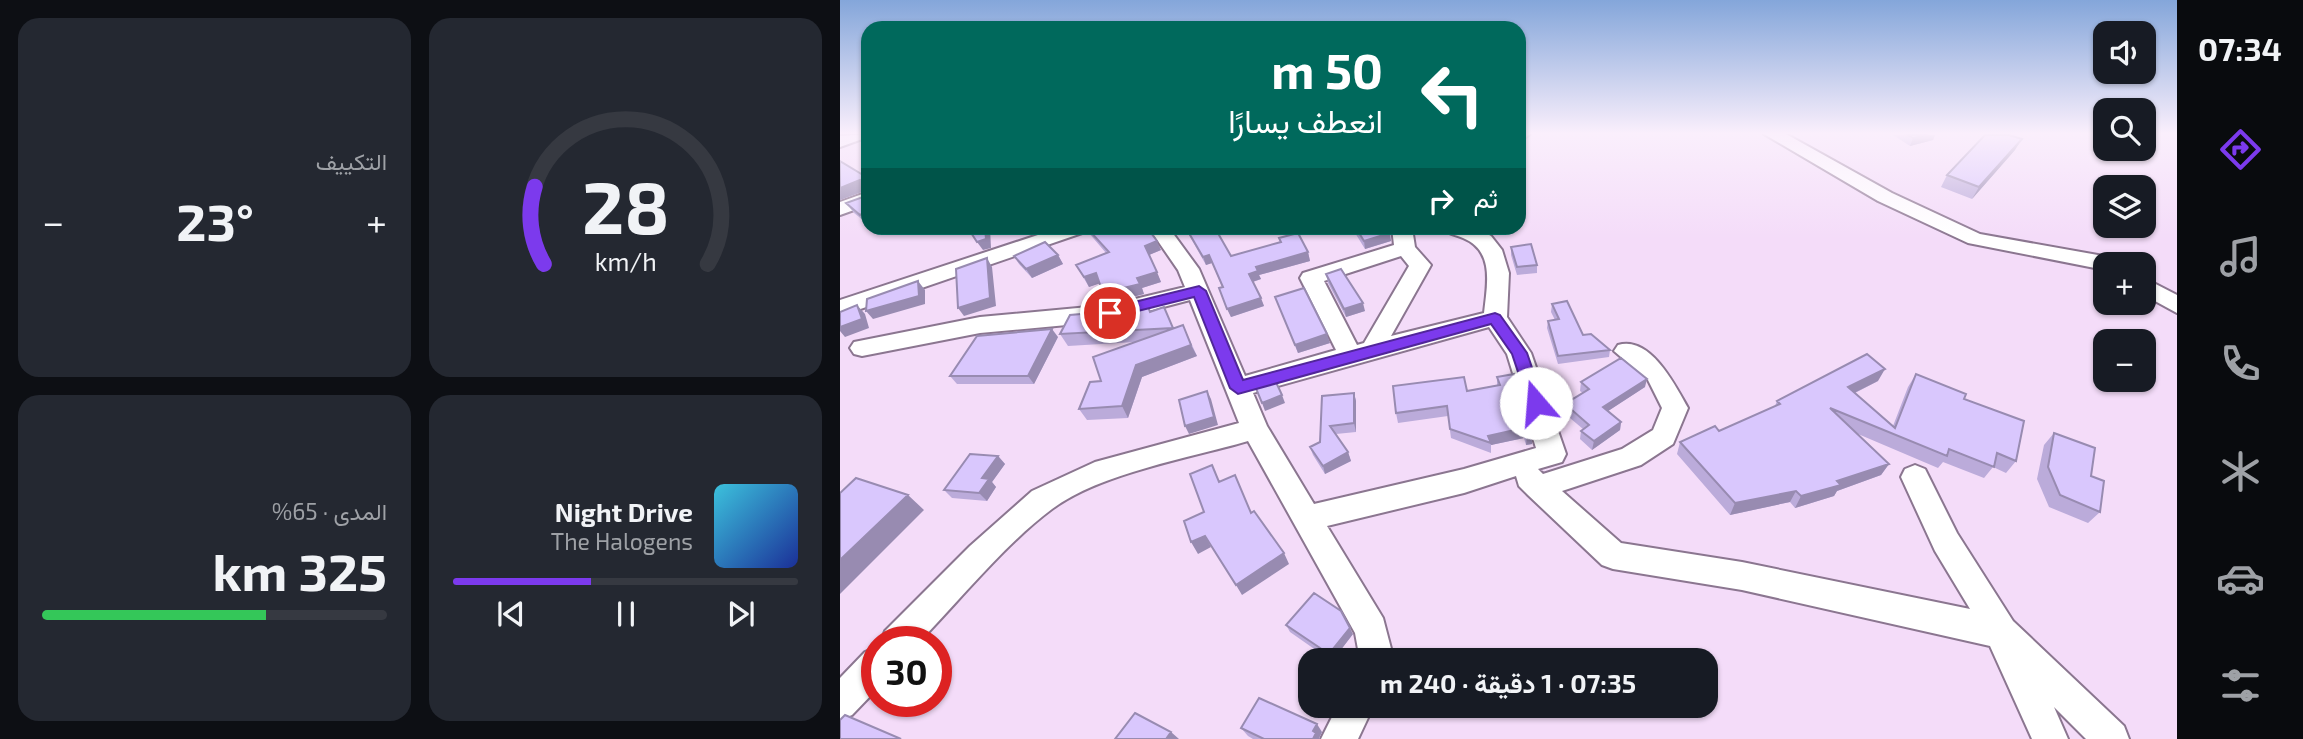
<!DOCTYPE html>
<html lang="ar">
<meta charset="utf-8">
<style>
body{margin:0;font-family:"Exo 2",Vazirmatn,sans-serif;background:#242831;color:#f1f3f6;direction:rtl;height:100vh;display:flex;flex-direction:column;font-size:26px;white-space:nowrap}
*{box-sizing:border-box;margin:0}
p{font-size:23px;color:#9ea1a6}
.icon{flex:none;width:38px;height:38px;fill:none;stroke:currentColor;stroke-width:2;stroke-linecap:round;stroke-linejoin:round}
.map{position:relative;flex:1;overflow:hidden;direction:ltr}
.panel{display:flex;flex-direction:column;gap:18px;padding:18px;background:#0d0f14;width:840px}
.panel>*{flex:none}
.hud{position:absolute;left:21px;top:21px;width:665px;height:214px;border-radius:21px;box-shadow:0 2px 5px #0004;direction:rtl;background:#00695c;color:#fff;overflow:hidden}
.fabs{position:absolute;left:1253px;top:21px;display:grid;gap:14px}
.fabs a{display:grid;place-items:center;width:63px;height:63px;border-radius:14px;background:#171b24;box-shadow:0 2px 5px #0004;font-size:35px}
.speed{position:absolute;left:21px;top:626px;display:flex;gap:14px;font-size:35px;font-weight:700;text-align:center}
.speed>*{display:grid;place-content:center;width:91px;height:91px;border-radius:50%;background:#171b24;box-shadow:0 2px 5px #0004;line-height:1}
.speed .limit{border:10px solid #d22;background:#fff;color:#111}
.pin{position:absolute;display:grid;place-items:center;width:60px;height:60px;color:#fff;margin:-30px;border:4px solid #fff;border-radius:50%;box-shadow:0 2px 7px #0007}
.me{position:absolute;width:77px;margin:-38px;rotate:342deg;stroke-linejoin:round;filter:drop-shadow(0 0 5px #0008)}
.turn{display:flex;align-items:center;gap:24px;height:147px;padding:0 28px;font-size:32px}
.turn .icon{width:91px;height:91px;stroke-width:2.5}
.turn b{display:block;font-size:49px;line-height:60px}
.then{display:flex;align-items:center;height:66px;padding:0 28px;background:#0003;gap:14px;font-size:26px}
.big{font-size:52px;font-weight:700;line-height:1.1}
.panel .widget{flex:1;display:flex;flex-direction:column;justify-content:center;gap:10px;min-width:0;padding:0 24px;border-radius:21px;background:#242831}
.panel .dial{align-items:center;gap:0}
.dial svg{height:182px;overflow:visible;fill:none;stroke:#363941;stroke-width:7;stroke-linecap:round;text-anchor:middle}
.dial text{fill:#f1f3f6;stroke:none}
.song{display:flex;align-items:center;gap:21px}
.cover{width:84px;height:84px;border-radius:10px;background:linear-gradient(135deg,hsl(190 70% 55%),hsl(230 70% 35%))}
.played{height:7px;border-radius:4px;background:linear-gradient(90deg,#7c3aed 40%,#363941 40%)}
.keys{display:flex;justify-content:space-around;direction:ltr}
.heat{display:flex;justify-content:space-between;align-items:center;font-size:38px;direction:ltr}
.charge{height:10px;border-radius:5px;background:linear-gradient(90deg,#34c759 65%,#363941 0)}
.panel .tiles{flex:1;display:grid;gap:18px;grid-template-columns:repeat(2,1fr)}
.trip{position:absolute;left:458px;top:648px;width:420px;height:70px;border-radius:21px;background:#171b24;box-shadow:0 2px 5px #0004;font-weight:700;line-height:70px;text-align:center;direction:rtl}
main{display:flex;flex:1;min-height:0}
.menu{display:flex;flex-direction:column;width:126px;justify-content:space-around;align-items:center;background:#090b0e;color:#9ea1a6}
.menu .icon{width:49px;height:49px}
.menu .on{color:#7c3aed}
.menu b{font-size:32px;color:#f1f3f6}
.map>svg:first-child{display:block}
</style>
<main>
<nav class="menu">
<b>07:34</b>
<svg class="icon on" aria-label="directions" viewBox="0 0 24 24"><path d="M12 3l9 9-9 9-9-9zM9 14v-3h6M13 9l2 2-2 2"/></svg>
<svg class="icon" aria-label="music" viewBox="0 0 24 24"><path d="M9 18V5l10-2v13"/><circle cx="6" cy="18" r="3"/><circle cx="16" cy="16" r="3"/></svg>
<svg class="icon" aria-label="phone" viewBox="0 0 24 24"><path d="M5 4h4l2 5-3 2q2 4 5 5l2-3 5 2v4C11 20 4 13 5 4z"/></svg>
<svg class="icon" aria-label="climate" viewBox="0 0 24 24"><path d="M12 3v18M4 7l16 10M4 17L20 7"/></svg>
<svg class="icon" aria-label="car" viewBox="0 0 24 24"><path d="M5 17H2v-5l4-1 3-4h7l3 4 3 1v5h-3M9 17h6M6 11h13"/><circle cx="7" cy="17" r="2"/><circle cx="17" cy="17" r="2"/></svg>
<svg class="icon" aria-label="filters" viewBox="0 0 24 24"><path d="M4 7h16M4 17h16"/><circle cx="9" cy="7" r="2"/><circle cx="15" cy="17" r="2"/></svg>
</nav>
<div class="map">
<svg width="1337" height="739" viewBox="0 0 1337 739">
<rect width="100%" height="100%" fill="#f4dcf9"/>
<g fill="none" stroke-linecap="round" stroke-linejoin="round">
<g stroke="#8b7690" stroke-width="4">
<path id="minor" d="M27 134 25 138 0 147V136Z
M679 134H690L679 142Z
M924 134H946L1052 193 1140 234 1269 257 1280 264H1265V270L1128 243 1038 201Z
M28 192V205L0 215V202Z
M219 228H248L245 232 0 316V300Z
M309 228H329L359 269 405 376 496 350 460 278 463 273 554 245 552 228H572L575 247 591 265 551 336 644 313C647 285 655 251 623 238 615 234 608 235 603 228L638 229 651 236 662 250 669 273 667 317 691 353 726 454 722 462 698 469 703 474 782 449 813 430 822 408 808 380 774 351 778 345C810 335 835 385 848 408L833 444 801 465 722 491 781 543 902 562 1130 609 1095 551 1061 477 1065 469 1075 465 1085 469 1117 533 1173 621 1284 726 1289 739H1246L1214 707 1228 739H1192L1150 646 902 590 773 569 762 565 688 495 679 486 676 476 624 493 487 526 543 618 554 660H520L515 633 408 441C350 458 260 473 212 509 166 543 119 601 79 642H41L45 631 130 546 192 491 255 462 399 423 350 300 270 321 140 333 22 356 14 354 10 348 14 342 140 317 270 305 345 287 338 270ZM561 256 569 266 524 343 517 345 484 281ZM649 327 667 354 696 448 624 469 474 504 427 426 413 393Z
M1304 278 1337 295V313L1304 295Z
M37 647V689L12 715 0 720V678L25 652Z
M498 705H534L518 739H481Z"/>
</g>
<use href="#minor" fill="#fff" fill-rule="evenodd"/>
</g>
<path fill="#bbabda" d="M1053 135H1095L1093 140 1070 146Z
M1175 150 1132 199 1101 187 1107 175Z
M0 161 28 178V224L14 213 6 203 23 197V191L0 200Z
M246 228H299L321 250 309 255 321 282 302 288 304 294 268 303 259 283 249 287 236 265 266 253 248 232Z
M345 228H397V229L379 234 391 256 440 243 439 238 468 252 470 261 419 275 421 279 413 282 424 306 391 317 379 288 382 287 372 263 366 265Z
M512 228H546L551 241 525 249Z
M671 247 697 265V273L677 275 671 255Z
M218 255 223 264 192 278 179 264 174 256Z
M486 274 525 311 506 317 488 283Z
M435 297 490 343 458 353Z
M712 304 743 335 770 350 769 357 718 364 707 328 708 321 715 320 711 312Z
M311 311 334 329 343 325 357 356 302 377 288 418 247 420 239 409 261 381 295 342 228 346 220 334Z
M218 337 194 384H117L110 376Z
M1076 374 1124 399 1176 461 1166 473 1153 467 1144 478 1103 462 1098 468 1018 434 1049 464 1041 475 997 491 994 496 955 508 950 502 890 515 837 454 840 442 879 431 935 406 937 401 1038 381 1015 393 1053 426 1068 387Z
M657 377 692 434V444L686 445 684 438 651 445V453L611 438 608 416 558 423 556 413 627 391 657 385Z
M741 382 805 387 768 411 781 422 780 430 752 450 740 439 741 431 743 429 724 413 725 404 743 393 740 391Z
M514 393 516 401V432L496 434 508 452 511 461 485 474 473 455 470 447 480 442Z
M1214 433 1251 476 1260 512 1248 523 1209 507 1197 479 1204 445Z
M158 456 165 464 152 482 156 487 147 501 112 498 104 490Z
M446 625 513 634 493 660H490L450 632Z
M401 728 482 732 479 738 480 739H413L408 736Z"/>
<path fill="#988bb1" d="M1088 135H1095L1093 140 1070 146 1073 138Z
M1182 139 1175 150 1132 199 1139 187Z
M20 180 27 190 0 200V188Z
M28 211V224H27L20 215Z
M145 228H150L151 248 143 250 137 242Z
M375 228H397V229L377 235Z
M550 233 551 241 525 249 524 241Z
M317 241 321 250 309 255 305 246Z
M468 252 470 261 419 275 421 279 412 282 409 274 416 267Z
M218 255 223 264 192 278 186 269Z
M369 255 372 263 366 265 363 257Z
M147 258 152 267 156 306 124 316 118 308Z
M317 272 321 282 302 288 304 294 268 303 263 293 297 278Z
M256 273 261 283 249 287 244 277Z
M78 281 85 290V304L33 319 26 311Z
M421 298 424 306 391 317 387 309Z
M523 303 525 311 506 317 504 309Z
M17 305 25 314 29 328 5 337 0 331V327Z
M212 329 218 337 194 384 188 376Z
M487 334 490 343 458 353 455 345Z
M351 345 357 356 302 377 288 418 282 406 296 365Z
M1045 369 1038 381 1002 399 1008 387Z
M807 379 805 387 762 415 763 407Z
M367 391 371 399 378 425 349 434 345 426Z
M514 393 516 401V432L514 423Z
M442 395 445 403 425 411 422 403Z
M781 422 780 430 752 450 754 441Z
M684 428V438L651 445 648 436Z
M692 434V444L686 445 687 435Z
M508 452 511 461 485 474 483 466Z
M158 456 165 464 152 482 156 487 147 501 139 493 142 478Z
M1049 464 1041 475 997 491 994 496 955 508 961 496 997 481Z
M956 491 950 502 890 515 895 503Z
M68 495 84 510 0 594V560Z
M365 536 371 547 358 554 351 542Z
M444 553 449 564 402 595 396 585Z
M510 628 513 634 493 660H491L489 654Z
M477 724 482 732 479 738 480 739H473V731Z
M331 732 339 739H326Z"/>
<path fill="#d9c7fd" stroke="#988bb1" stroke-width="2" d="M1068 135H1088L1073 138Z
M1145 135H1169L1182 139 1139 187 1107 175Z
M0 161 28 178V211L20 215 6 203 23 197 24 183 20 180 0 188Z
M128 228H145L146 239 137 242Z
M247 228H299L302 231 308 229 317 241 305 246 317 272 297 278 300 284 263 293 256 273 244 277 236 265 269 252Z
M346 228H375L391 256 441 242 439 238 458 233 468 252 416 267 418 271 409 274 421 298 387 309 379 288 383 287 369 255 363 257Z
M516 228H546L550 233 524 241Z
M205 242 218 255 186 269 174 256Z
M691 244 697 265 677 267 671 247Z
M147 258 150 298 118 308 116 269Z
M501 269 523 303 504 309 486 274Z
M78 281 79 296 26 311 27 299Z
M464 288 487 334 455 345 435 297Z
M306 301 310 312 324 307 333 328 220 334 230 315 264 312Z
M727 301 743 335 751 334 770 350 718 356 708 321 719 319 712 304Z
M17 305 22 319 0 327V312Z
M343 325 351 345 296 365 282 406 239 409 250 382 261 381 253 357Z
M212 329 188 376H110L137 336Z
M1027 354 1045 369 1008 387 1055 428 1076 374 1126 394 1124 399 1184 421 1176 461 1157 453 1154 467 1109 449 1107 456 990 408 1049 464 997 481 1001 485 961 496 956 491 895 503 840 442 875 426 879 431 940 404 937 401Z
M781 358 807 379 763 407 781 422 754 441 741 431 749 425 725 404 749 389 741 382Z
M674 374 692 434 687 435 684 428 648 436 651 443 610 429 607 406 556 413 553 386 624 377 627 391 660 385 657 377Z
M435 380 442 395 422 403 415 386Z
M367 391 374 417 345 426 339 400Z
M514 393V423L490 426 508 452 483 466 470 447 480 442 482 396Z
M1214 433 1255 448 1251 476 1264 481 1260 512 1220 495 1208 467Z
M130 454 158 456 142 478 149 479 139 493 104 490Z
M372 465 379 482 395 475 411 513 414 511 444 553 396 585 365 536 351 542 344 521 364 512 350 474Z
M16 478 68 495 0 560V493Z
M474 593 501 611 510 628 489 654 446 625Z
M419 698 477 724 473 731 476 733 473 739H424L401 728Z
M295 713 331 732 326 739H275Z
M5 715 61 739H0V720Z"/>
<linearGradient id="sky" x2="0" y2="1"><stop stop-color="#84a6da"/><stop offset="0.56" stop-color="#faeffc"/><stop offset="1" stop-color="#faeffc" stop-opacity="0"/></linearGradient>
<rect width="1337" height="238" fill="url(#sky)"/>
<path fill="#7c3aed" stroke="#51269a" stroke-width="2" d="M359 286 366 291 403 380 655 313 660 315 687 353 704 403 702 408H690L672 354 651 324 398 394 390 388 354 297 270 318 263 313 270 308Z"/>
</svg>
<div class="fabs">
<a><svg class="icon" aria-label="sound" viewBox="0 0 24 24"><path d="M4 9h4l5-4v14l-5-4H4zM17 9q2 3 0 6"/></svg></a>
<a><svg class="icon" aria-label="search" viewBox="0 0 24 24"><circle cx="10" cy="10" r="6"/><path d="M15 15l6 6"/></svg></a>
<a><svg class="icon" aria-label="layers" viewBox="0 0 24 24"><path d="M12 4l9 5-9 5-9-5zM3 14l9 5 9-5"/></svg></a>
<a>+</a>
<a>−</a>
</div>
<div class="speed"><div class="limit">30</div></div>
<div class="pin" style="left:270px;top:313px;background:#d93025"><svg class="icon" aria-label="arrive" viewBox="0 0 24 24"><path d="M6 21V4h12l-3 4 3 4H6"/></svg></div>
<svg class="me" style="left:696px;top:403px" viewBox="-20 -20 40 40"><circle r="19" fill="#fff"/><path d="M0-13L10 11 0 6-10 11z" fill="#7c3aed"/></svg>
<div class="trip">07:35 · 1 دقيقة · 240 m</div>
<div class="hud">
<div class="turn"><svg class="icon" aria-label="left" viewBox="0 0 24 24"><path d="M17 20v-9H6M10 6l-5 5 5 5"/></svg><div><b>50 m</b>انعطف يسارًا</div></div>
<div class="then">ثم<svg class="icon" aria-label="right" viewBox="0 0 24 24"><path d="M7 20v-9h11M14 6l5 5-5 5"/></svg></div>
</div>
</div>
<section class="panel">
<div class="tiles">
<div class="widget dial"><svg viewBox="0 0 100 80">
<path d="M14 69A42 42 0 1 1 86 69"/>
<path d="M14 69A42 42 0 0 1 10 35" stroke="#7c3aed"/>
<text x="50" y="56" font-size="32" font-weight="700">28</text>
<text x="50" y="72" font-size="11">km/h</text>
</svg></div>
<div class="widget"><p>التكييف</p>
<div class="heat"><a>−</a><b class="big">23°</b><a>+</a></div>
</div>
<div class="widget">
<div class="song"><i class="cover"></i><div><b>Night Drive</b><p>The Halogens</p></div></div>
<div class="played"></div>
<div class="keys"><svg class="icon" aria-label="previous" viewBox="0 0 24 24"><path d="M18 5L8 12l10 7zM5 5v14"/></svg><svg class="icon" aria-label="pause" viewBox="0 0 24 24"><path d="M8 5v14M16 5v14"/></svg><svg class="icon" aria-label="next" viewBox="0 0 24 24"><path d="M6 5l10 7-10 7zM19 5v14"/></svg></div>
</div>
<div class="widget"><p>المدى · 65%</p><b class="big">325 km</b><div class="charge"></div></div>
</div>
</section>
</main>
